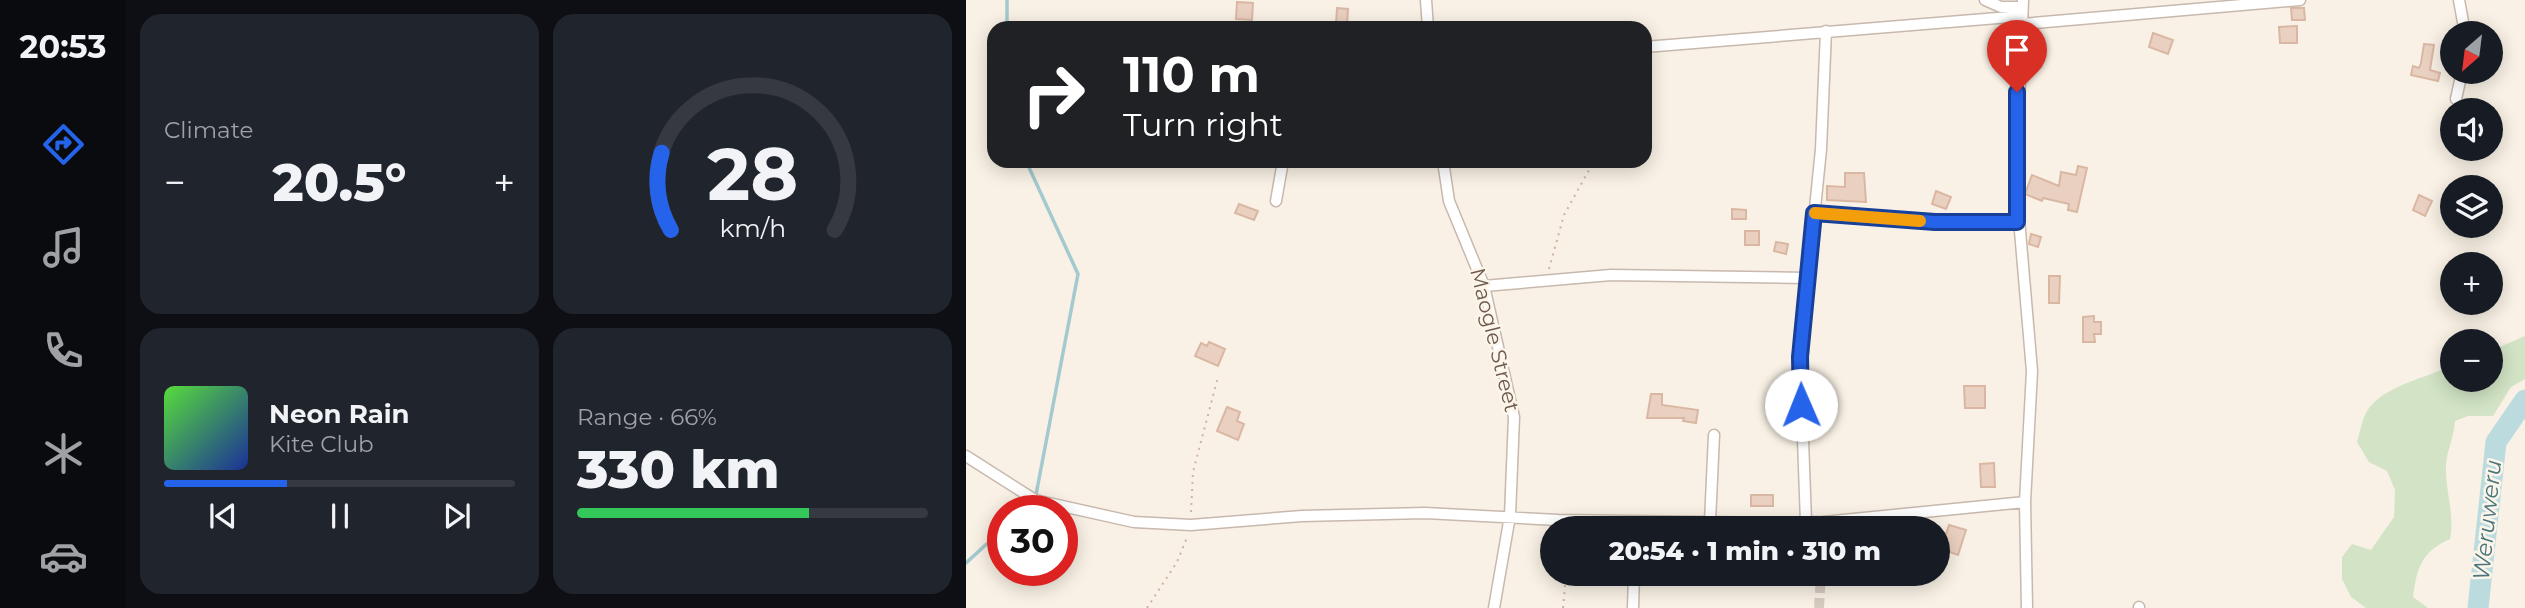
<!DOCTYPE html>
<meta charset="utf-8">
<style>
body{margin:0;font-family:Montserrat,sans-serif;background:#20242c;color:#f1f3f6;height:100vh;display:flex;flex-direction:column;font-size:26px;white-space:nowrap}
*{box-sizing:border-box;margin:0}
p{font-size:23px;color:#9ea1a6}
.icon{flex:none;width:38px;height:38px;fill:none;stroke:currentColor;stroke-width:2;stroke-linecap:round;stroke-linejoin:round}
.map{position:relative;flex:1;overflow:hidden}
.drawer{display:flex;flex-direction:column;gap:14px;padding:14px;background:#0d0f14;width:840px}
.drawer>*{flex:none}
.guide{position:absolute;left:21px;top:21px;width:665px;height:147px;border-radius:21px;box-shadow:0 4px 18px #0003;background:#202124;color:#fff;overflow:hidden}
.needle{width:46px;rotate:208deg}
.fabs{position:absolute;left:1474px;top:21px;display:grid;gap:14px}
.fabs a{display:grid;place-items:center;width:63px;height:63px;border-radius:50%;background:#171b24;box-shadow:0 4px 18px #0003;font-size:35px}
.speed{position:absolute;left:21px;top:495px;display:flex;gap:14px;font-size:35px;font-weight:700;text-align:center}
.speed>*{display:grid;place-content:center;width:91px;height:91px;border-radius:50%;background:#171b24;box-shadow:0 4px 18px #0003;line-height:1}
.speed .limit{border:10px solid #d22;background:#fff;color:#111}
.pin{position:absolute;display:grid;place-items:center;width:60px;height:60px;color:#fff;margin:-72px -30px;border-radius:50% 50% 50% 0;rotate:-45deg;box-shadow:0 0 7px #0007}
.pin .icon{rotate:45deg}
.me{position:absolute;width:77px;margin:-38px;rotate:359deg;stroke-linejoin:round;filter:drop-shadow(0 0 5px #0008)}
.turn{display:flex;align-items:center;gap:24px;height:147px;padding:0 21px;font-size:32px}
.turn .icon{width:91px;height:91px;stroke-width:2.5}
.turn b{display:block;font-size:49px;line-height:60px}
.big{font-size:52px;font-weight:800;line-height:1.1}
.drawer .tile{flex:1;display:flex;flex-direction:column;justify-content:center;gap:10px;min-width:0;padding:0 24px;border-radius:21px;background:#20242c}
.drawer .dial{align-items:center;gap:0}
.dial svg{height:182px;overflow:visible;fill:none;stroke:#363941;stroke-width:7;stroke-linecap:round;text-anchor:middle}
.dial text{fill:#f1f3f6;stroke:none}
.song{display:flex;align-items:center;gap:21px}
.cover{width:84px;height:84px;border-radius:10px;background:linear-gradient(135deg,hsl(110 70% 55%),hsl(230 70% 35%))}
.played{height:7px;border-radius:4px;background:linear-gradient(90deg,#2563eb 35%,#363941 35%)}
.keys{display:flex;justify-content:space-around;direction:ltr}
.heat{display:flex;justify-content:space-between;align-items:center;font-size:38px;direction:ltr}
.charge{height:10px;border-radius:5px;background:linear-gradient(90deg,#34c759 66%,#363941 0)}
.drawer .tiles{flex:1;display:grid;gap:14px;grid-template-columns:repeat(2,1fr)}
.trip{position:absolute;left:574px;top:516px;width:410px;height:70px;border-radius:35px;background:#171b24;box-shadow:0 4px 18px #0003;font-weight:800;line-height:70px;text-align:center}
main{display:flex;flex:1;min-height:0}
.tab-bar{display:flex;flex-direction:column;width:126px;justify-content:space-around;align-items:center;background:#090b0e;color:#9ea1a6}
.tab-bar .icon{width:49px;height:49px}
.tab-bar .current{color:#2563eb}
.tab-bar b{font-size:32px;color:#f1f3f6}
.map>svg:first-child{display:block}
</style>
<main>
<nav class="tab-bar">
<b>20:53</b>
<svg class="icon current" aria-label="directions" viewBox="0 0 24 24"><path d="M12 3l9 9-9 9-9-9zM9 14v-3h6M13 9l2 2-2 2"/></svg>
<svg class="icon" aria-label="music" viewBox="0 0 24 24"><path d="M9 18V5l10-2v13"/><circle cx="6" cy="18" r="3"/><circle cx="16" cy="16" r="3"/></svg>
<svg class="icon" aria-label="phone" viewBox="0 0 24 24"><path d="M5 4h4l2 5-3 2q2 4 5 5l2-3 5 2v4C11 20 4 13 5 4z"/></svg>
<svg class="icon" aria-label="climate" viewBox="0 0 24 24"><path d="M12 3v18M4 7l16 10M4 17L20 7"/></svg>
<svg class="icon" aria-label="car" viewBox="0 0 24 24"><path d="M5 17H2v-5l4-1 3-4h7l3 4 3 1v5h-3M9 17h6M6 11h13"/><circle cx="7" cy="17" r="2"/><circle cx="17" cy="17" r="2"/></svg>
</nav>
<section class="drawer">
<div class="tiles">
<div class="tile"><p>Climate</p>
<div class="heat"><a>−</a><b class="big">20.5°</b><a>+</a></div>
</div>
<div class="tile dial"><svg viewBox="0 0 100 80">
<path d="M14 69A42 42 0 1 1 86 69"/>
<path d="M14 69A42 42 0 0 1 10 35" stroke="#2563eb"/>
<text x="50" y="56" font-size="32" font-weight="700">28</text>
<text x="50" y="72" font-size="11">km/h</text>
</svg></div>
<div class="tile">
<div class="song"><i class="cover"></i><div><b>Neon Rain</b><p>Kite Club</p></div></div>
<div class="played"></div>
<div class="keys"><svg class="icon" aria-label="previous" viewBox="0 0 24 24"><path d="M18 5L8 12l10 7zM5 5v14"/></svg><svg class="icon" aria-label="pause" viewBox="0 0 24 24"><path d="M8 5v14M16 5v14"/></svg><svg class="icon" aria-label="next" viewBox="0 0 24 24"><path d="M6 5l10 7-10 7zM19 5v14"/></svg></div>
</div>
<div class="tile"><p>Range · 66%</p><b class="big">330 km</b><div class="charge"></div></div>
</div>
</section>
<div class="map">
<svg width="1559" height="608" viewBox="0 0 1559 608">
<rect width="100%" height="100%" fill="#f9f1e5"/>
<path fill="#d2e4c5" d="M1559 336V379L1545 387 1527 416H1502L1489 421C1488 437 1481 450 1480 465 1479 491 1489 513 1484 539 1455 552 1451 568 1447 597L1462 608H1400L1385 597 1376 579V557L1386 544 1405 550 1428 517 1429 490 1421 471 1403 462 1391 442C1394 433 1396 419 1401 411 1418 385 1459 379 1486 365V380H1524V351Z"/>
<g fill="none" stroke-linecap="round" stroke-linejoin="round">
<path stroke="#a4c9cf" stroke-width="3.5" d="M41 28V0
M57 511 69 500 112 274 60 161
M0 563 37 529"/>
<path stroke="#bcdbdf" stroke-width="21" d="M1512 608 1530 442 1559 400"/>
</g>
<path fill="#ead0c0" stroke="#dab7a3" stroke-width="2" d="M271 2 287 3 286 20 270 19Z
M371 8 382 9 381 25 370 24Z
M1325 8H1338L1339 20H1326Z
M1331 26V43H1314L1313 27Z
M1187 33 1207 40 1202 54 1183 47Z
M1458 44 1468 45 1464 70 1474 73 1472 81 1445 75 1447 66 1453 68 1455 63Z
M1112 166 1121 168 1111 212 1102 210 1103 204 1077 198 1076 201 1059 194 1066 175 1093 186 1095 172 1110 175Z
M879 173H898L900 202 861 200V186L879 187Z
M970 191 985 197 980 209 966 204Z
M1453 195 1466 201 1459 216 1447 210Z
M273 204 292 211 288 220 269 213Z
M766 209 780 210V219H766Z
M779 231H793V245H779Z
M1065 234 1075 237 1072 247 1063 244Z
M810 242 822 244 820 254 808 251Z
M1083 276H1094L1093 303H1083Z
M1128 316V322H1135V334H1128L1129 342H1117V317Z
M243 342 259 349 252 366 229 356 235 343 241 346Z
M998 386H1019V408H999Z
M685 394H696V405L732 410 730 423 717 421 718 418H681Z
M261 407 274 412 271 421 278 424 272 440 251 431Z
M1028 463 1029 487H1015L1014 464Z
M785 495H807V506H785Z
M983 525 1000 530 992 555 975 549Z"/>
<g fill="none" stroke-linecap="round" stroke-linejoin="round">
<path stroke="#d6cbbf" stroke-width="10" stroke-dasharray="10 5" stroke-linecap="butt" d="M853 608 855 574"/>
<g stroke="#c8b8ad" stroke-width="13">
<path id="street" d="M460 0 462 28
M1019 0 1035 7H1056
M1057 0 1050 184 1066 371 1059 502 1061 608
M1493 0 1499 33
M1056 24 1334 0
M679 47 1056 16
M1490 99 1496 72
M477 161 483 201 518 286 548 417 544 516 528 608
M310 201 317 161
M848 213 969 222H1051
M518 286 645 275 840 278
M0 456 69 500 168 522 225 525 336 516 459 513 592 520 807 523 857 522 1059 502
M744 522 748 435
M840 522 834 357 855 149 860 31
M667 608 668 574
M1173 608V607"/>
</g>
<path stroke="#ceb4a4" stroke-width="2" stroke-dasharray="2 5" stroke-linecap="butt" d="M583 269 598 215 628 161
M225 512 227 472 252 377
M181 608 211 562 222 535
M597 608 600 574"/>
<use href="#street" stroke="#fff" stroke-width="10"/>
</g>
<g fill="none" stroke-linecap="round" stroke-linejoin="round">
<g stroke="#184099" stroke-width="18">
<path id="route" d="M835 405 834 357 848 213 969 222H1051V92"/>
</g>
<use href="#route" stroke="#2563eb" stroke-width="12"/>
<path stroke="#f59e0b" stroke-width="12" d="M849 213 954 221"/>
</g>
<g text-anchor="middle" dominant-baseline="central" stroke-width="5" stroke-linejoin="round" paint-order="stroke">
<g font-size="21" fill="#6e594e" stroke="#fcf5ea">
<text transform="translate(529 340) rotate(76)">Maogle Street</text>
</g>
<g font-size="23" font-style="italic" fill="#4b767e" stroke="#fcf5ea">
<text transform="translate(1521 520) rotate(-84)">Weruweru</text>
</g>
</g>
</svg>
<div class="fabs">
<a><svg class="needle" viewBox="-14 -14 28 28"><path d="M0-13l5 13h-10z" fill="#e53935"/><path d="M0 13l5-13h-10z" fill="#9ea1a6"/></svg></a>
<a><svg class="icon" aria-label="sound" viewBox="0 0 24 24"><path d="M4 9h4l5-4v14l-5-4H4zM17 9q2 3 0 6"/></svg></a>
<a><svg class="icon" aria-label="layers" viewBox="0 0 24 24"><path d="M12 4l9 5-9 5-9-5zM3 14l9 5 9-5"/></svg></a>
<a>+</a>
<a>−</a>
</div>
<div class="speed"><div class="limit">30</div></div>
<div class="pin" style="left:1051px;top:92px;background:#d93025"><svg class="icon" aria-label="arrive" viewBox="0 0 24 24"><path d="M6 21V4h12l-3 4 3 4H6"/></svg></div>
<svg class="me" style="left:835px;top:405px" viewBox="-20 -20 40 40"><circle r="19" fill="#fff"/><path d="M0-13L10 11 0 6-10 11z" fill="#2563eb"/></svg>
<div class="trip">20:54 · 1 min · 310 m</div>
<div class="guide">
<div class="turn"><svg class="icon" aria-label="right" viewBox="0 0 24 24"><path d="M7 20v-9h11M14 6l5 5-5 5"/></svg><div><b>110 m</b>Turn right</div></div>
</div>
</div>
</main>
